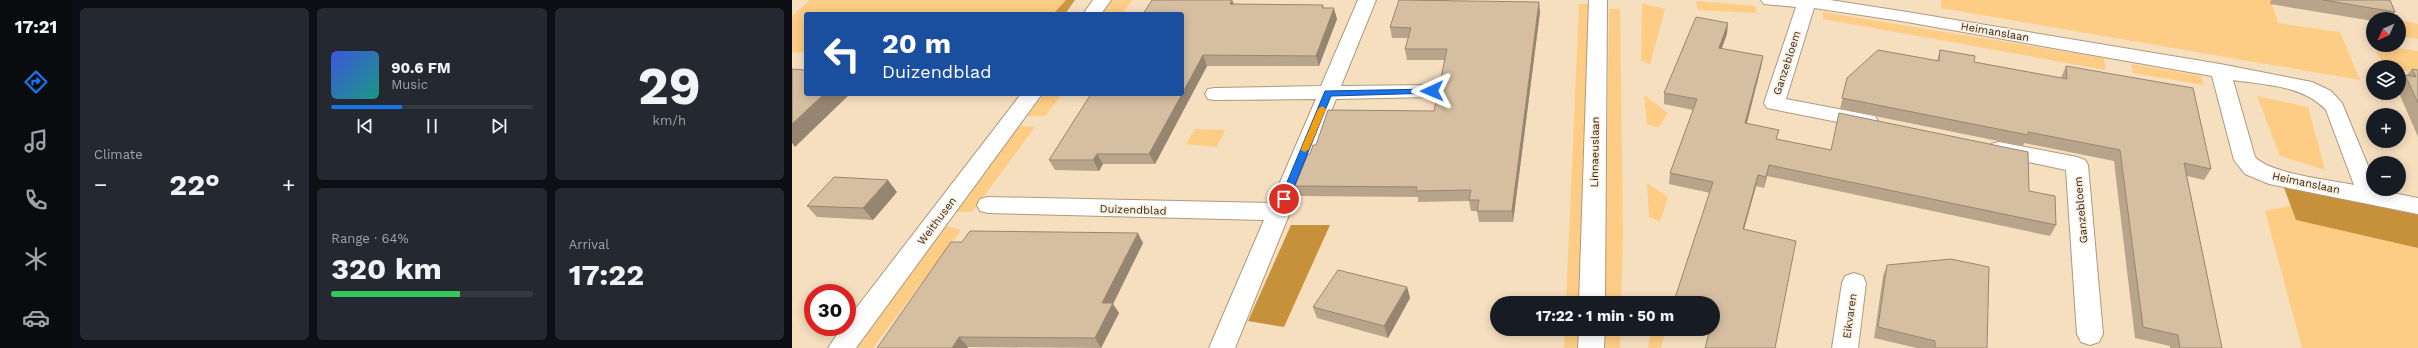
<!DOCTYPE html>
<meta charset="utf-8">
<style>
body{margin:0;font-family:"Work Sans",sans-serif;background:#242831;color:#f1f3f6;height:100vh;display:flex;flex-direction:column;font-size:15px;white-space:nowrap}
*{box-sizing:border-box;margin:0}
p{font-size:13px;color:#9ea1a6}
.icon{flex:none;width:22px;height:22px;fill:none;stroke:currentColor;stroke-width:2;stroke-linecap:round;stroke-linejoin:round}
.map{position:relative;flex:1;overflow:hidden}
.side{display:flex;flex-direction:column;gap:8px;padding:8px;background:#0d0f14;width:720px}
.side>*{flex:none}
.banner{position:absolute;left:12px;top:12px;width:380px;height:84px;border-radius:4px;box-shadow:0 2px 10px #0003;background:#1a4fa0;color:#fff;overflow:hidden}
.needle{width:26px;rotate:225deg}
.controls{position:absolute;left:1574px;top:12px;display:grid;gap:8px}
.controls a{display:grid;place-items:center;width:40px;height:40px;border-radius:50%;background:#171b24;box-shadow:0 2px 10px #0003;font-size:20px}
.speed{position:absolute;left:12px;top:284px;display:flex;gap:8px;font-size:20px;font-weight:700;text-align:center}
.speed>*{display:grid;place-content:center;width:52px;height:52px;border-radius:50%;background:#171b24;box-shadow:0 2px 10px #0003;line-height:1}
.speed .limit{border:6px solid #d22;background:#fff;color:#111}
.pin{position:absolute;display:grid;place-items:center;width:34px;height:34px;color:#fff;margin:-17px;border:2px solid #fff;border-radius:50%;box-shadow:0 1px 4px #0007}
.me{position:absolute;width:44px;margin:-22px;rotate:269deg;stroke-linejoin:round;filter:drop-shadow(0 0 3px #0008)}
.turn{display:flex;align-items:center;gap:14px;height:84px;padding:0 12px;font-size:18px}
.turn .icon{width:52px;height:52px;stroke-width:2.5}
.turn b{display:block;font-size:28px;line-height:34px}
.big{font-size:30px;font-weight:700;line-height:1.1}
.side .widget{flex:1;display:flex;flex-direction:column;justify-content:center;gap:6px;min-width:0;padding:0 14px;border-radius:6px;background:#242831}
.side .dial{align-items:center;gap:0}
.dial b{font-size:52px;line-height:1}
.song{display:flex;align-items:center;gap:12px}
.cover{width:48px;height:48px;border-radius:6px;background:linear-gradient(135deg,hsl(230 70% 55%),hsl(170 70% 35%))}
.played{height:4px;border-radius:2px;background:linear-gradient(90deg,#1a73e8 35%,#363941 35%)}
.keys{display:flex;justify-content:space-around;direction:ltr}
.heat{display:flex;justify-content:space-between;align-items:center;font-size:22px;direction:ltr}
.charge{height:6px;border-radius:3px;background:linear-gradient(90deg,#34c759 64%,#363941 0)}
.side .tiles{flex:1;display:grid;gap:8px;grid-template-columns:repeat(3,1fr)}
.widget:first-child{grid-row:span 2}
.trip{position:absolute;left:698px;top:296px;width:230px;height:40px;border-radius:20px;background:#171b24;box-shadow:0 2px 10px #0003;font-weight:700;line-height:40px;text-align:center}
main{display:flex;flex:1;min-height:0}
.dock{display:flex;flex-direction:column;width:72px;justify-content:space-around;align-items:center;background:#090b0e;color:#9ea1a6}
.dock .icon{width:28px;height:28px}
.dock .current{color:#1a73e8}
.dock b{font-size:18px;color:#f1f3f6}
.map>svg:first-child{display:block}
</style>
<main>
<nav class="dock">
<b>17:21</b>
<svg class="icon current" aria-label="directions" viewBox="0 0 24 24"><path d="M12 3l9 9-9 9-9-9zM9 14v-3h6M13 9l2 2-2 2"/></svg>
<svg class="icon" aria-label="music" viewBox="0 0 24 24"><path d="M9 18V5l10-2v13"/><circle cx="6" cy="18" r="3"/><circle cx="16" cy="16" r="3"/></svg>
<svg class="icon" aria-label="phone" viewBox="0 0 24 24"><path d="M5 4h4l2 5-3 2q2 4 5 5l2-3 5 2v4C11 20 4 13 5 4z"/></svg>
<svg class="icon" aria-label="climate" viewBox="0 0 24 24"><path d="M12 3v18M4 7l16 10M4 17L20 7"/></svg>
<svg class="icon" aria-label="car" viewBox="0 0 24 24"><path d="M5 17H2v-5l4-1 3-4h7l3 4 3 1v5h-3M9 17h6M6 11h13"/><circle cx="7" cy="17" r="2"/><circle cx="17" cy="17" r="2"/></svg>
</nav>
<section class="side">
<div class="tiles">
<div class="widget"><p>Climate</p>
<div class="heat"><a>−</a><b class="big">22°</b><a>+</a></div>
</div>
<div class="widget">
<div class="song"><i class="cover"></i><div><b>90.6 FM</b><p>Music</p></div></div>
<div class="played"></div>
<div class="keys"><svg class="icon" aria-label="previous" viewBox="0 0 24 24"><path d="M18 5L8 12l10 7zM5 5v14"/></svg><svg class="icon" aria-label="pause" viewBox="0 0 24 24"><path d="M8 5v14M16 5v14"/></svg><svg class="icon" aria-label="next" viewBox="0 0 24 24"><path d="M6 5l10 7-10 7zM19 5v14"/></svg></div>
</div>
<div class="widget dial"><b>29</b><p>km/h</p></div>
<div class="widget"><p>Range · 64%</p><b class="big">320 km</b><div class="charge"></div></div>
<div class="widget"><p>Arrival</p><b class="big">17:22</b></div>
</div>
</section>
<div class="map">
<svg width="1626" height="348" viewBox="0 0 1626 348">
<rect width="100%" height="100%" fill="#f6dfbf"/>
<path fill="#fdcc85" d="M18 0H274L261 14H14V53L0 52V16Z
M318 0H340L330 14H308Z
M1149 0H1479L1486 23 1548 32 1568 80 1149 8Z
M904 1 963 6 965 13 906 10Z
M850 3 873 9 858 65 849 60Z
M787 4H799L787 303H774Z
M817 9H828L831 234 829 303H813Z
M1031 12 1312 58 1314 70 1031 19Z
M1607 20 1626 24V39L1613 37Z
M1580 43 1581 45 1626 51V73L1607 70V67H1593Z
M1339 64 1409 76 1412 85 1341 73Z
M251 94H270L253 116H235Z
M852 95 876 113 867 127 855 125Z
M1465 96 1516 107 1533 170 1488 156Z
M226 126 243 127 180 212H161Z
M403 129 433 130 425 147 394 144Z
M855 183 876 197 868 222 857 217Z
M1499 206 1504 220 1626 248V348H1510L1473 211Z
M154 226 169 230 81 348H64Z
M773 329H786V348H772Z
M813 329H828V348H813Z
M859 329H874L869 348H856Z"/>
<path fill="#c7913c" d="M1491 185 1626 215V248L1504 220Z
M499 225H538L492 327 456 321Z"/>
<path fill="#cd9742" d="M274 0H283L273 14H261Z"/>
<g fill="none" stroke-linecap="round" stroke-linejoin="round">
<g stroke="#af997c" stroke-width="2">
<path id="street" d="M301 0H319L309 14H291Z
M566 0H584L549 86 640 85 647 86 650 91 647 96 640 97 544 99 443 348H417L472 220 196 213 188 211 185 205 188 199 196 197 479 203 524 99 423 100 416 99 413 94 416 89 423 88 529 86Z
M969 0H1038L1109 11 1428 64 1520 82 1539 91 1550 103 1581 178V189L1626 198V214L1477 184 1453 174 1442 160 1420 76 1109 21 1022 8 994 99 1083 116 1086 121 1083 126 1076 128 975 108 972 103 1004 7 972 4ZM1441 80C1473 85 1511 85 1534 110L1562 185C1537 180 1479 174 1463 157Z
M229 94H250L64 348H36L50 327H55V320Z
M1207 142 1285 157 1293 160 1296 165 1311 334 1307 342 1298 345 1289 342 1285 334 1274 170 1199 154 1196 149 1199 144Z
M1062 273 1071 276 1074 283 1066 348H1040L1050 283 1053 276Z"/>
</g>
<g stroke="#af997c" stroke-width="2">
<path id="secondary" d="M797 0H815L813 303H787Z
M787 329H813L812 348H786Z"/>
</g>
<use href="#street" fill="#fff" fill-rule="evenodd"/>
<use href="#secondary" fill="#fff" fill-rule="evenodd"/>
</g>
<path fill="#b8a48a" d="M440 0 442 4 531 5 532 8 545 19 527 66H415L363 164H311L307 171 263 170 257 160Z
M1479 0H1598L1603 12 1598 19H1581V21L1478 4Z
M748 12 721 222H687L685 211H679L677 201 626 202V197L507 196 503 186 518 154 524 145 642 111 653 60H615L613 49 616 38H600L598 27Z
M935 34 929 49 971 56 969 67 955 123 985 139 1237 191 1264 225 1258 236 975 176 972 188 964 186 952 229 921 329V303H882L883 298 918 193 877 184 878 173 901 110 872 104V93Z
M1148 50 1182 62 1269 78 1274 66 1419 169 1412 180 1395 176 1430 348H1378V346L1343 338 1322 161 1232 143 1231 146 1048 109 1055 78 1145 61Z
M1620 69 1626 70V137L1607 93V82L1613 75H1615Z
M105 192 81 220 25 217 15 206Z
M170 242 351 243 321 304 327 313 309 348 176 347 175 348H85Z
M1095 265 1195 348H1125L1082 338 1091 276Z
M615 287 618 298 596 338 525 318 521 307Z"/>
<path fill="#968671" d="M440 0 444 10 438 4Z
M747 2 748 12 721 222 720 211Z
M542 8 545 19 527 66 524 56Z
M936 23 935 34 926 59 927 48Z
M411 55 415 66 363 164 357 154Z
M971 56 969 67 952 134 953 123Z
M32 94H58L3 147 0 143V124Z
M305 154 311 164 307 171 301 160Z
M977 165 975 176 972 188 974 177Z
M966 175 964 186 949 240 951 229Z
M96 180 105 192 81 220 71 208Z
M346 233 351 243 321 304 327 313 309 348 303 338 310 303Z
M615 287 618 298 596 338 592 326Z
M167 337 176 347 175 348H160Z"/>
<path fill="#d6bfa1" stroke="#968671" d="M360 0H440L438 4 531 5 530 8H542L524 56 411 55 390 94V14H351Z
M607 0 747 2 720 211H685L687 200H677L679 190 624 191 625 187 503 186 516 154H518L521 145H524L536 110 642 111 655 49H613L619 28 598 27Z
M1531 0H1598L1603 12Z
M904 17 936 23 927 48 971 56 953 123 987 130 984 139 1039 150 1047 113 1236 152 1237 191 1263 196 1264 225 977 165 974 177 966 175 951 229 1004 241 983 348H913L918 329H921V319L924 309 921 308V303H902L883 298 921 182 878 173 905 99 872 93Z
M1086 50 1147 61 1148 50 1183 56 1182 62 1275 79 1274 66 1401 88 1419 169 1392 163 1430 348H1388L1386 335 1351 327 1328 150 1236 132V135L1050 98 1055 78Z
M0 69 14 70V94H32L0 124Z
M1620 69 1626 70V103L1613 75 1624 77Z
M299 94H390L357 154H305L301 160H257Z
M42 177 96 180 71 208 15 206Z
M178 231 346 233 310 303H321L303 338 167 337 160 348H85L159 242H170Z
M1159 259 1197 267 1195 348H1143V341L1086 327 1095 265Z
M546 270 615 287 592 326 521 307Z"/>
<path fill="#1a73e8" stroke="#114b97" d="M640 89 643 90V93L539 96 497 199 492 202 489 201 488 199 533 91Z"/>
<path fill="#f59e0b" d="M530 106 534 109 517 149 513 152 510 151 509 149 526 109Z"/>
<g text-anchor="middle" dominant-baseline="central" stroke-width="3" stroke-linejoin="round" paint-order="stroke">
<g font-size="11" fill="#342c20" stroke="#fbeddb">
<text transform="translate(1203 32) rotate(10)">Heimanslaan</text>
<text transform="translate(995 63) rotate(-72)">Ganzebloem</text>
<text transform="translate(803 152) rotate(-89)">Linnaeuslaan</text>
<text transform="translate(1514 183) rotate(12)">Heimanslaan</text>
<text transform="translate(341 210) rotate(2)">Duizendblad</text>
<text transform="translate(1289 210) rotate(-95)">Ganzebloem</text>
<text transform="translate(145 221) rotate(-53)">Weithusen</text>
<text transform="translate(1058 316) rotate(-82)">Eikvaren</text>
</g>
</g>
</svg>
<div class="controls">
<a><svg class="needle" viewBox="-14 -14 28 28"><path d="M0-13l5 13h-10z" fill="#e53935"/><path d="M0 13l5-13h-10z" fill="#9ea1a6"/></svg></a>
<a><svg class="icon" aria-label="layers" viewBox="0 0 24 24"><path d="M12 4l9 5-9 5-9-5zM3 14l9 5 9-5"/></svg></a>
<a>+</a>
<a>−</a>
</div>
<div class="speed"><div class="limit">30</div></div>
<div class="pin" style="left:492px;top:199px;background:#d93025"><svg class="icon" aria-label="arrive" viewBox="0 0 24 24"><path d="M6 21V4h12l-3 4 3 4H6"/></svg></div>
<svg class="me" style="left:640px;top:91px" viewBox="-20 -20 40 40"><path d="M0-17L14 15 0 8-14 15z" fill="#1a73e8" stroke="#fff" stroke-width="4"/></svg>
<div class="trip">17:22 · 1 min · 50 m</div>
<div class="banner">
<div class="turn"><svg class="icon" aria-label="left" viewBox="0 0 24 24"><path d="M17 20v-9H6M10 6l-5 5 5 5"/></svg><div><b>20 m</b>Duizendblad</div></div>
</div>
</div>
</main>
